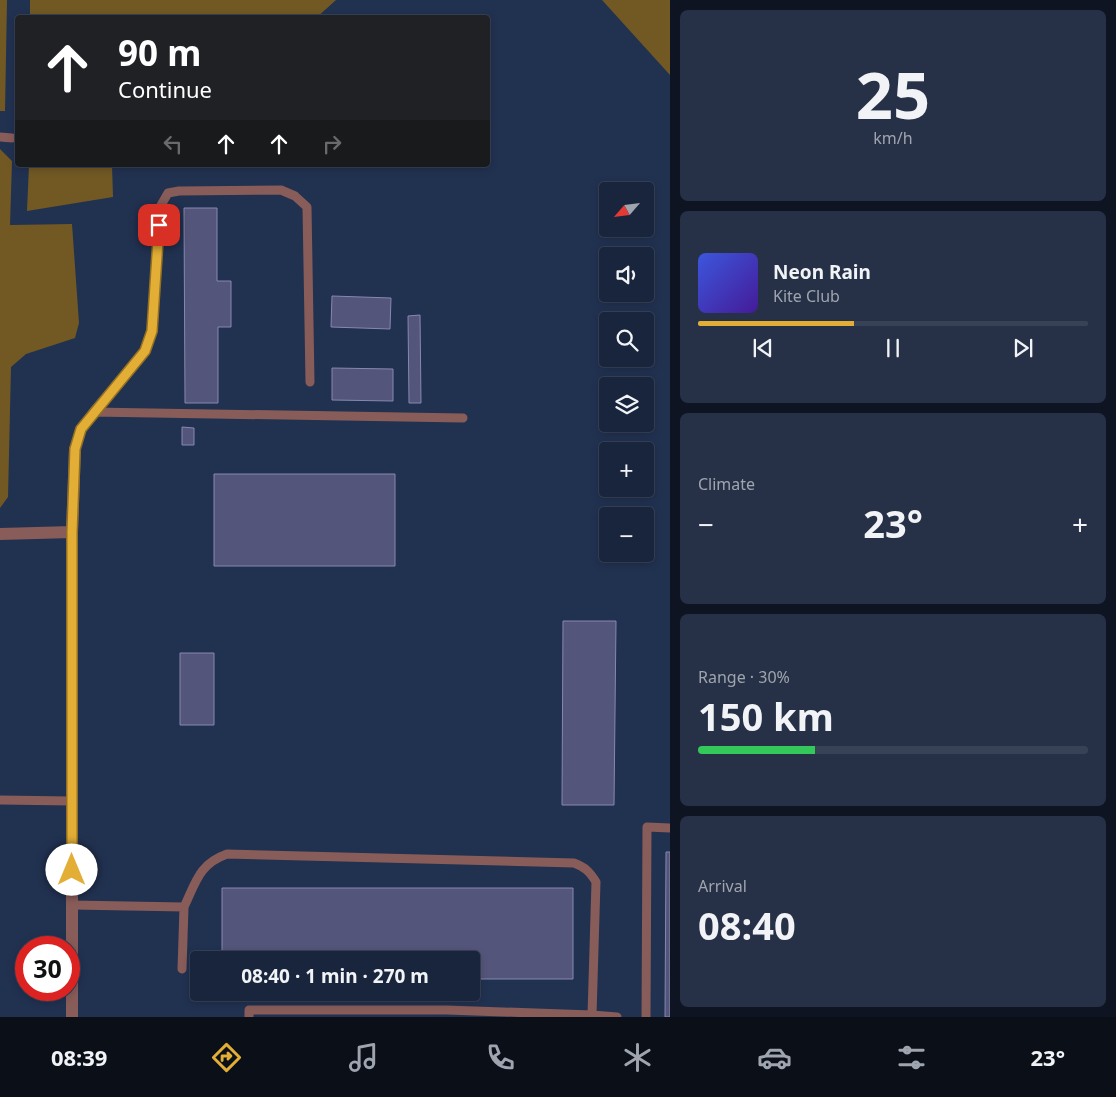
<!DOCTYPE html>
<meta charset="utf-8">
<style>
body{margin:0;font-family:"Noto Sans",sans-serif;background:#263147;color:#f1f3f6;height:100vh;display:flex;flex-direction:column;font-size:19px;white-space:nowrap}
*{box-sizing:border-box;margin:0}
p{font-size:16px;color:#9fa5af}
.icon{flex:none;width:28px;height:28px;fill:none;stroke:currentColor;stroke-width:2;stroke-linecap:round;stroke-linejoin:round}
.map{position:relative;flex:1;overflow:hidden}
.drawer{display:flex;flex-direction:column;gap:10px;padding:10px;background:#0e1421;width:446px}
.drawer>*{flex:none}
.guide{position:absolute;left:15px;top:15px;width:475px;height:152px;border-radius:5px;box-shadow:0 2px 8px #0003,0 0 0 1px #374256;background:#202124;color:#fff;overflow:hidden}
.needle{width:32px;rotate:242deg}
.fabs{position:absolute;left:599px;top:182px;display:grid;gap:10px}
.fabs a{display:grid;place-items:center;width:55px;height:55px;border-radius:5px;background:#19253c;box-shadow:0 2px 8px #0003,0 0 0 1px #374256;font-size:25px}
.speed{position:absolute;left:15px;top:936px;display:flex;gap:10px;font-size:25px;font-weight:700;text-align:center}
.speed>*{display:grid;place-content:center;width:65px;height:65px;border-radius:50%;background:#19253c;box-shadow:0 2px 8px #0003,0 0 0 1px #374256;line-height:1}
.speed .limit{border:8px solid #d22;background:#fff;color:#111}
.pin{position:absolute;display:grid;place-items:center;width:42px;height:42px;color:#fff;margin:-21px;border-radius:10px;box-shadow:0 2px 8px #0006}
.me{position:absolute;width:55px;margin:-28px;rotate:0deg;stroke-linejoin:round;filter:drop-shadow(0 0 4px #0008)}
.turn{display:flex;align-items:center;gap:18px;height:105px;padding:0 20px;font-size:22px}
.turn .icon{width:65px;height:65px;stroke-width:2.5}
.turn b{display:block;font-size:35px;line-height:42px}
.lanes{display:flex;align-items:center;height:48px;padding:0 20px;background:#0003;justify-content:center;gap:25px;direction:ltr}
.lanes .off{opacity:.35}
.big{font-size:38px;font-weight:700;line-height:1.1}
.drawer .widget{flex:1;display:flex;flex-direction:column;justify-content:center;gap:8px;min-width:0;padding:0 18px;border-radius:8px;background:#263147}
.drawer .dial{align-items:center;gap:0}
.dial b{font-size:65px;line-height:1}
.song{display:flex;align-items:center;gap:15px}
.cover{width:60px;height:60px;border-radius:8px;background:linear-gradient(135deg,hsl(230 70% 55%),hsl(260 70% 35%))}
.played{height:5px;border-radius:2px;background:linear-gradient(90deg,#e3ae35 40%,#374256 40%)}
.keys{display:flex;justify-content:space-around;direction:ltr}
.heat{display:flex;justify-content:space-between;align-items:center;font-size:28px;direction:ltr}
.charge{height:8px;border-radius:4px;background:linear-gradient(90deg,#34c759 30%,#374256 0)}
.trip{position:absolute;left:190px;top:951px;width:290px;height:50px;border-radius:5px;background:#19253c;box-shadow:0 2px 8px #0003,0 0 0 1px #374256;font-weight:700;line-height:50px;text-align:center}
.tabs{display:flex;height:80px;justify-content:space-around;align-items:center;background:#0a0f18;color:#9fa5af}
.tabs .icon{width:35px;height:35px}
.tabs .active{color:#e3ae35}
.tabs b{font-size:22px;color:#f1f3f6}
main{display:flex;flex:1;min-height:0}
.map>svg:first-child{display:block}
</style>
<main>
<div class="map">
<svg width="670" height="1017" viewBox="0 0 670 1017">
<rect width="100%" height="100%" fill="#213150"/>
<path fill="#725924" d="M0 0H7L5 111H0Z
M30 0H336L316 18 30 17Z
M602 0H670V75Z
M0 149 12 161 10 225 72 224 79 323 75 338 26 354 11 367 8 497 0 508Z
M29 165H112L113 197 27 211Z"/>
<path fill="#54557a" stroke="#8788b1" d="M184 208H217V281H231V327H218V403H185Z
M332 296 391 298 390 329 331 327Z
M420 315 421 403H409L408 316Z
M332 368 393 369V401L332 400Z
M182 427 194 428V445H182Z
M214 474H395V566H214Z
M563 621H616L614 805H562Z
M180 653H214V725H180Z
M666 852H670V1017H665Z
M222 888H573V979H471V960H222Z"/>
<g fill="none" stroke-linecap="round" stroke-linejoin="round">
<path stroke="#885c59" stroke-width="9" d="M0 137 12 138
M93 412 145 351 152 331 160 207 168 193 179 191 281 190 295 196 307 207 310 382
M75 449 81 429 93 412 463 418
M0 800 72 801
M72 905 184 907C196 882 199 864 227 854L574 863C585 867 590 872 596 882L592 1015 447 1010H249V1017
M182 969 184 907
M592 1015 617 1017
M646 1017 647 827 670 828"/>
<path stroke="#885c59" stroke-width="12" d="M72 532 75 449
M0 534 72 532V1017"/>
</g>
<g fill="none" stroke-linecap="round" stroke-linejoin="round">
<g stroke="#947122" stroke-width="12">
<path id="route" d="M72 870V532L75 449 81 429 145 351 152 331 159 225"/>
</g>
<use href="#route" stroke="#e3ae35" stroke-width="9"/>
</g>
</svg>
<div class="fabs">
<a><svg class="needle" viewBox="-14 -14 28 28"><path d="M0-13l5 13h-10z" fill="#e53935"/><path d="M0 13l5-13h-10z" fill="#9fa5af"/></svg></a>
<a><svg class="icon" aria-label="sound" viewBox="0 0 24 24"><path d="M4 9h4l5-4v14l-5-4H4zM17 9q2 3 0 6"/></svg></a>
<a><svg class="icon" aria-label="search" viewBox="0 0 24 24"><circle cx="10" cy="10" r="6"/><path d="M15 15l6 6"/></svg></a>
<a><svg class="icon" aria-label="layers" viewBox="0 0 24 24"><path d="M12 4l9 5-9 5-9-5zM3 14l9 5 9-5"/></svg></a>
<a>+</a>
<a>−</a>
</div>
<div class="speed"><div class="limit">30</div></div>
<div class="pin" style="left:159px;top:225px;background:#d93025"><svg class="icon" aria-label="arrive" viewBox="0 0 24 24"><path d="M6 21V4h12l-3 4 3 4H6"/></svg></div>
<svg class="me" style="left:72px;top:870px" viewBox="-20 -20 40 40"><circle r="19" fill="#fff"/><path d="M0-13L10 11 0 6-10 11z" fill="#e3ae35"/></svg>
<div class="trip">08:40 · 1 min · 270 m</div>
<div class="guide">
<div class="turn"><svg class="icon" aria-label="ahead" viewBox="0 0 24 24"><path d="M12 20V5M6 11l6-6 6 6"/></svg><div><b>90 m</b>Continue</div></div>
<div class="lanes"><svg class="icon off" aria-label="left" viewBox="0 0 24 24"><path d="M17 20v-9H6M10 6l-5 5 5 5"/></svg><svg class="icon" aria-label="ahead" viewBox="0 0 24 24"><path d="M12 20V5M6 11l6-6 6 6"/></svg><svg class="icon" aria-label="ahead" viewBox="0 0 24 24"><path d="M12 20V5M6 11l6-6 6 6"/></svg><svg class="icon off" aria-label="right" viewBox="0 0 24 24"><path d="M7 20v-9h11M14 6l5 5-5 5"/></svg></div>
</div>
</div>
<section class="drawer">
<div class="widget dial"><b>25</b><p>km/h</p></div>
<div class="widget">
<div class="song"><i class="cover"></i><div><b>Neon Rain</b><p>Kite Club</p></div></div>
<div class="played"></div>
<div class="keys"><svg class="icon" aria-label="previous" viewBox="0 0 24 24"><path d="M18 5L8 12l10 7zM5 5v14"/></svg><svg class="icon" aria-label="pause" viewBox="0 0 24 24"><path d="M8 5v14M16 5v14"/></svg><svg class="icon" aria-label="next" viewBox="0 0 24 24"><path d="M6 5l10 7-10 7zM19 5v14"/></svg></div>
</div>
<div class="widget"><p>Climate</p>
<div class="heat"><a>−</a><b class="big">23°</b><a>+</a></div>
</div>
<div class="widget"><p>Range · 30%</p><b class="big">150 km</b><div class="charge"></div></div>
<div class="widget"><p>Arrival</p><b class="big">08:40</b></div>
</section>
</main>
<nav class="tabs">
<b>08:39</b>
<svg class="icon active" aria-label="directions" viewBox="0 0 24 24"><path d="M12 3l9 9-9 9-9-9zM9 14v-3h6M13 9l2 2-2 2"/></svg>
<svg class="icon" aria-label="music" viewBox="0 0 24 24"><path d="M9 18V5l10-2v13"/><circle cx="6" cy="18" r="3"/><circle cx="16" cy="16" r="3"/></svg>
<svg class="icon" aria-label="phone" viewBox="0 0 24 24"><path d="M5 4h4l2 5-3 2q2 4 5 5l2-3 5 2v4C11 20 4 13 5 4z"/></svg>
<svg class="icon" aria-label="climate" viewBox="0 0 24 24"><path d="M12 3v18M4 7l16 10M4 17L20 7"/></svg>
<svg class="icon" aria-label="car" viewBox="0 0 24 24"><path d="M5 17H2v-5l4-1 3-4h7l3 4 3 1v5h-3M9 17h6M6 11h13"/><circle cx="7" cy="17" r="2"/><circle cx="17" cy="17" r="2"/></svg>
<svg class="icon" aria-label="filters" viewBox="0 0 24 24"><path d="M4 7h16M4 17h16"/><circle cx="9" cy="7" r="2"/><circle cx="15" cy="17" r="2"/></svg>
<b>23°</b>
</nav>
